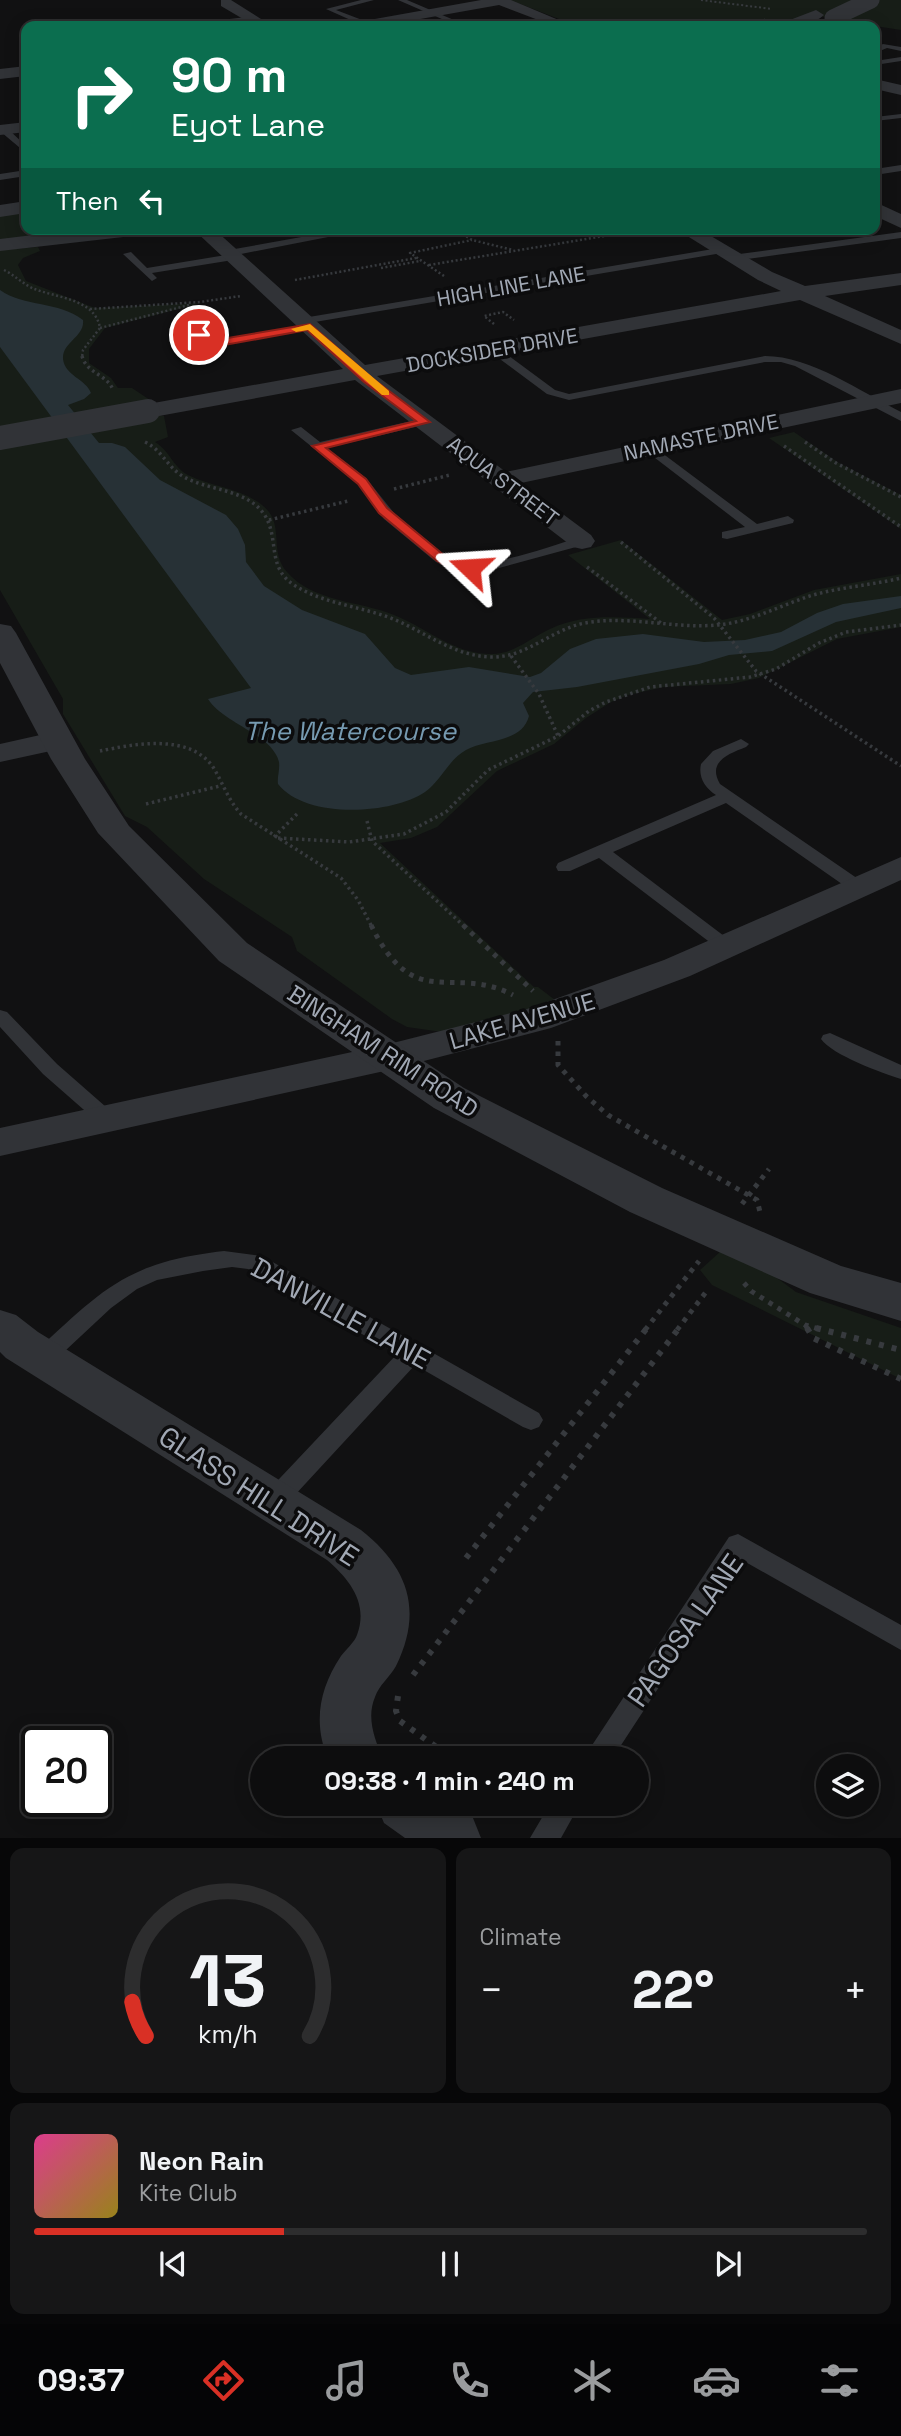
<!DOCTYPE html>
<meta charset="utf-8">
<style>
body{margin:0;font-family:"Space Grotesk",sans-serif;background:#161617;color:#f1f3f6;height:100vh;display:flex;flex-direction:column;font-size:26px;white-space:nowrap}
*{box-sizing:border-box;margin:0}
p{font-size:23px;color:#9a9c9e}
.icon{flex:none;width:38px;height:38px;fill:none;stroke:currentColor;stroke-width:2;stroke-linecap:round;stroke-linejoin:round}
.map{position:relative;height:1838px;overflow:hidden}
.drawer{display:flex;flex-direction:column;gap:10px;padding:10px;background:#070708;flex:1}
.drawer>*{flex:none}
.top-card{position:absolute;left:21px;top:21px;width:859px;height:214px;border-radius:14px;box-shadow:0 4px 18px #0003,0 0 0 2px #2d2d2e;background:#0b6e4f;color:#fff;overflow:hidden}
.buttons{position:absolute;left:816px;top:1754px;display:grid;gap:14px}
.buttons a{display:grid;place-items:center;width:63px;height:63px;border-radius:50%;background:#0d0d0e;box-shadow:0 4px 18px #0003,0 0 0 2px #2d2d2e;font-size:35px}
.speed{position:absolute;left:21px;top:1726px;display:flex;gap:14px;font-size:35px;font-weight:700;text-align:center}
.speed>*{display:grid;place-content:center;width:91px;height:91px;border-radius:50%;background:#0d0d0e;box-shadow:0 4px 18px #0003,0 0 0 2px #2d2d2e;line-height:1}
.speed .limit{border:4px solid #111;border-radius:10px;background:#fff;color:#111}
.pin{position:absolute;display:grid;place-items:center;width:60px;height:60px;color:#fff;margin:-30px;border:4px solid #fff;border-radius:50%;box-shadow:0 2px 7px #0007}
.me{position:absolute;width:77px;margin:-38px;rotate:290deg;stroke-linejoin:round;filter:drop-shadow(0 0 5px #0008)}
.turn{display:flex;align-items:center;gap:24px;height:147px;padding:0 35px;font-size:32px}
.turn .icon{width:91px;height:91px;stroke-width:2.5}
.turn b{display:block;font-size:49px;line-height:60px}
.then{display:flex;align-items:center;height:66px;padding:0 35px;background:#0003;gap:14px;font-size:26px}
.big{font-size:52px;font-weight:800;line-height:1.1}
.drawer .card{flex:1;display:flex;flex-direction:column;justify-content:center;gap:10px;min-width:0;padding:0 24px;border-radius:14px;background:#161617}
.drawer .dial{align-items:center;gap:0}
.dial svg{height:182px;overflow:visible;fill:none;stroke:#2d2d2e;stroke-width:7;stroke-linecap:round;text-anchor:middle}
.dial text{fill:#f1f3f6;stroke:none}
.song{display:flex;align-items:center;gap:21px}
.cover{width:84px;height:84px;border-radius:10px;background:linear-gradient(135deg,hsl(330 70% 55%),hsl(50 70% 35%))}
.played{height:7px;border-radius:4px;background:linear-gradient(90deg,#d93025 30%,#2d2d2e 30%)}
.keys{display:flex;justify-content:space-around;direction:ltr}
.heat{display:flex;justify-content:space-between;align-items:center;font-size:38px;direction:ltr}
.drawer .tiles{flex:1;display:grid;gap:10px;grid-template-columns:1fr 1fr}
.card:last-child{grid-column:span 2}
.trip{position:absolute;left:250px;top:1746px;width:399px;height:70px;border-radius:35px;background:#0d0d0e;box-shadow:0 4px 18px #0003,0 0 0 2px #2d2d2e;font-weight:800;line-height:70px;text-align:center}
.tab-bar{display:flex;height:112px;justify-content:space-around;align-items:center;background:#050506;color:#9a9c9e}
.tab-bar .icon{width:49px;height:49px}
.tab-bar .selected{color:#d93025}
.tab-bar b{font-size:32px;color:#f1f3f6}
.map>svg:first-child{display:block}
</style>
<div class="map">
<svg width="901" height="1838" viewBox="0 0 901 1838">
<rect width="100%" height="100%" fill="#111112"/>
<path fill="#171d17" d="M510 0H901V30L875 26H827L840 19 810 15 773 26H577Z
M26 210V229H111L0 241V215Z
M38 247 40 251 23 258 18 265 26 281 95 308 202 303 105 328 89 349V363L111 378 118 388H132L156 404 0 434V250Z
M159 415 164 416 168 437 155 442C170 451 173 467 188 475 212 487 241 488 262 505 286 523 268 551 287 572 313 602 360 601 394 615 429 629 453 654 492 654 514 654 532 637 550 629 581 614 617 617 650 619L568 555 621 540 722 620 750 614 814 590 901 574V627L837 639 759 678 731 684 664 687 628 695 611 702 586 718 554 744 497 771 437 827 411 838 380 843 534 987H538L559 1003 442 1032 407 1027 392 1019 297 951 292 937 204 879 147 827 125 816 63 714V699L0 590V443Z
M794 432 839 463 901 495V529L769 438Z
M721 1251 773 1275 796 1292 901 1328V1379L712 1285 700 1270Z"/>
<path fill="#273136" d="M0 290C24 307 59 301 83 320 85 337 62 342 63 359 65 376 86 379 91 393L84 399 68 405 99 443H112L125 447 160 480 226 515 238 529 245 545 246 562 264 586 302 610 365 634 395 668 411 675 469 667 530 677 541 673 570 649 596 639 643 634 704 642 745 640 781 632 817 613 843 604 901 596V608L836 622 772 651 729 655 699 664 577 687 533 692 523 703 529 716C522 743 486 739 466 750 448 760 441 781 425 792 391 815 305 819 278 784 277 777 280 770 279 762 272 734 224 724 208 699L251 688 0 347Z"/>
<g fill="none" stroke-linecap="round" stroke-linejoin="round">
<path stroke="#373a3e" stroke-width="2" stroke-dasharray="2 2.5" stroke-linecap="butt" d="M701 0 772 9
M751 26 766 19"/>
<path stroke="#373a3e" stroke-width="2.5" stroke-dasharray="2 2.5" stroke-linecap="butt" d="M455 229 472 240 513 250
M429 265 647 229
M381 268 420 261
M4 270C14 275 22 283 32 288 55 298 95 298 100 328L83 350 82 357
M444 276 410 253 472 240
M295 280 416 258
M90 309 200 302 241 296
M494 324 484 316 503 312 514 320
M100 328 189 305"/>
<path stroke="#373a3e" stroke-width="3.5" stroke-dasharray="2.5 3.5" stroke-linecap="butt" d="M82 356C86 373 108 375 113 390
M145 442C162 450 168 468 184 477 210 491 246 489 264 514 280 538 266 567 294 585 322 603 357 606 388 617 423 630 452 656 491 657 526 658 552 629 585 623 629 615 673 629 717 625 751 622 781 605 813 595 842 587 872 585 901 578
M805 442 836 463 901 497
M784 446 901 527
M394 489 450 475
M269 520 348 501
M621 542 714 618 756 671 901 766
M587 567 661 623
M511 656 539 694 558 736
M100 751C134 744 189 733 213 767 223 783 228 800 241 814L341 878 358 900 372 927
M146 804 220 786
M367 821 372 841 465 927
M274 837 299 812
M278 838 349 842 404 834 446 812 488 770 558 736 589 711 606 702 650 687 750 677 776 669 819 643 846 632 901 625"/>
<path stroke="#373a3e" stroke-width="5" stroke-dasharray="4.5 6" stroke-linecap="butt" d="M371 925C415 1015 451 963 513 995
M463 925 533 991
M558 1041V1065L586 1096 608 1115 757 1200 760 1212
M742 1204 769 1169
M744 1283 751 1291 805 1325 823 1330
M806 1326 808 1330
M645 1330 699 1261
M677 1330 706 1292"/>
<path stroke="#373a3e" stroke-width="6" stroke-dasharray="5 8" stroke-linecap="butt" d="M807 1328 813 1338 901 1379
M816 1328 901 1350
M466 1558 647 1328
M413 1675 679 1328
M398 1696 396 1711 400 1721 453 1759"/>
<path fill="#313337" fill-rule="evenodd" d="M361 0H374L336 10 370 23V26H364L326 9Z
M398 0H407L468 26H458Z
M255 16 252 20 183 26 187 24Z
M883 44 901 47V51L887 48 875 53V48Z
M901 57V61L875 65V61Z
M901 114V118L875 121V117Z
M1 128H7L26 146V153L1 132Z
M901 165V171L875 175V169Z
M26 170V176L0 180V174Z
M346 229H369L236 255 238 257 233 260 152 273 157 278 152 281 123 254 131 252 147 268 226 255 224 253 229 250Z
M901 232V238L732 261 727 258 732 255Z
M719 248 722 249V253L303 324 298 321 303 318Z
M310 324 315 327 314 329 208 347 203 344 208 341Z
M489 347H497L555 390 569 394 765 356C811 356 861 392 901 412V421L795 366 781 362H765L569 400 547 394 489 351Z
M424 418 430 422 428 424 327 448 366 478 394 513 446 556C483 575 543 547 582 537L587 538V544L488 571 448 568 436 562 384 519 358 484 291 430 301 427 320 442Z
M650 444 757 524 788 516 794 520 793 523 727 539 722 538V532L745 527 646 451 644 448Z
M741 739 749 744 746 747C728 754 707 762 720 784L864 883 867 887 864 891H852L726 803 613 852 732 942 735 946 732 950H720L599 858 570 871H558L556 867 558 863 716 795C705 788 698 777 701 764L713 751Z
M0 1010 7 1012 57 1064 114 1114 117 1119 114 1124H100L43 1074 0 1027Z
M830 1033 901 1065V1079C882 1073 832 1055 821 1039L823 1035Z
M224 1251 262 1256 539 1413 543 1420 539 1427 531 1430 523 1427 415 1365 282 1509 273 1512 264 1509 261 1502 264 1495 397 1354 248 1269 232 1267 203 1271 157 1280 137 1289 111 1308 51 1364 43 1367 35 1364 32 1358 35 1352C103 1289 127 1262 224 1251Z
M738 1534 901 1625V1650L742 1560 612 1759H583L729 1537Z
M550 1804H580L561 1838H530Z"/>
<path fill="#313337" fill-rule="evenodd" d="M221 0H231L272 26H255L221 6Z
M481 0H511L573 26H554L499 5 381 26H351L358 22Z
M26 66V76L0 79V69Z
M875 79 901 85V95L875 89Z
M26 122V132L0 135V125Z
M875 202 901 214V228L875 216Z
M193 229H214L365 365 781 291 758 280 676 229H699L772 272 805 286 901 273V285L825 296 901 330V344L800 300 377 376 506 472 901 389V403L521 483 591 535 595 541 591 547 582 549 573 547 355 380 148 418 140 416 136 411 140 406 148 404 343 369Z
M58 731 69 733 73 740 69 747 0 762V744Z
M901 857V880L690 976 551 1028 389 1070 0 1156V1128L389 1044 527 1009 664 960Z
M0 1310 16 1315 38 1332 361 1530C409 1568 423 1611 396 1666 390 1677 379 1685 375 1697 366 1718 375 1740 383 1759H328C313 1723 319 1689 341 1656 346 1649 354 1643 357 1635 369 1603 349 1579 327 1560L6 1358 0 1352Z
M376 1804H452L473 1818 481 1838H405L384 1823Z"/>
<path fill="#313337" fill-rule="evenodd" d="M816 10 824 15C812 26 796 27 780 26L782 23Z
M26 201V213L0 217V205Z
M83 229H151L148 233 141 235 0 251V239Z
M0 624 11 626 16 633 85 759 129 826 247 943 464 1088 662 1188 841 1266 901 1283V1321L810 1293 630 1212 434 1108 219 961 98 833 51 759 0 663Z"/>
<path stroke="#313337" stroke-width="24" d="M0 438 148 411"/>
<path stroke="#313337" stroke-width="17" d="M833 18 871 0"/>
</g>
<path fill="#d93025" stroke="#8d1f18" stroke-width="2" d="M310 324 372 378 430 422 326 448 366 479 387 508 445 556 457 562 475 565V571L453 569 437 561 379 513 358 484 312 446 416 421 364 382 307 330 208 348 194 335 202 333 210 341Z"/>
<path fill="#f59e0b" d="M310 324 389 391V395H382L308 330 296 332 291 329Z"/>
<g text-anchor="middle" dominant-baseline="central" stroke-width="7" stroke-linejoin="round" paint-order="stroke">
<g font-size="21" fill="#a1a8b4" stroke="#0c0c0d">
<text transform="translate(511 286) rotate(-10)">HIGH LINE LANE</text>
<text transform="translate(492 350) rotate(-10)">DOCKSIDER DRIVE</text>
<text transform="translate(701 437) rotate(-12)">NAMASTE DRIVE</text>
<text transform="translate(503 481) rotate(37)">AQUA STREET</text>
</g>
<g font-size="24" fill="#a1a8b4" stroke="#0c0c0d">
<text transform="translate(522 1021) rotate(-16)">LAKE AVENUE</text>
<text transform="translate(383 1051) rotate(33)">BINGHAM RIM ROAD</text>
</g>
<g font-size="26" font-style="italic" fill="#769ab1" stroke="#0c0c0d">
<text x="350" y="731">The Watercourse</text>
</g>
<g font-size="28" fill="#a1a8b4" stroke="#0c0c0d">
<text transform="translate(341 1313) rotate(29)">DANVILLE LANE</text>
<text transform="translate(259 1496) rotate(33)">GLASS HILL DRIVE</text>
<text transform="translate(685 1630) rotate(-55)">PAGOSA LANE</text>
</g>
</g>
</svg>
<div class="buttons">
<a><svg class="icon" aria-label="layers" viewBox="0 0 24 24"><path d="M12 4l9 5-9 5-9-5zM3 14l9 5 9-5"/></svg></a>
</div>
<div class="speed"><div class="limit">20</div></div>
<div class="pin" style="left:199px;top:335px;background:#d93025"><svg class="icon" aria-label="arrive" viewBox="0 0 24 24"><path d="M6 21V4h12l-3 4 3 4H6"/></svg></div>
<svg class="me" style="left:470px;top:568px" viewBox="-20 -20 40 40"><path d="M0-17L14 15 0 8-14 15z" fill="#d93025" stroke="#fff" stroke-width="4"/></svg>
<div class="trip">09:38 · 1 min · 240 m</div>
<div class="top-card">
<div class="turn"><svg class="icon" aria-label="right" viewBox="0 0 24 24"><path d="M7 20v-9h11M14 6l5 5-5 5"/></svg><div><b>90 m</b>Eyot Lane</div></div>
<div class="then">Then<svg class="icon" aria-label="left" viewBox="0 0 24 24"><path d="M17 20v-9H6M10 6l-5 5 5 5"/></svg></div>
</div>
</div>
<section class="drawer">
<div class="tiles">
<div class="card dial"><svg viewBox="0 0 100 80">
<path d="M14 69A42 42 0 1 1 86 69"/>
<path d="M14 69A42 42 0 0 1 8 54" stroke="#d93025"/>
<text x="50" y="56" font-size="32" font-weight="700">13</text>
<text x="50" y="72" font-size="11">km/h</text>
</svg></div>
<div class="card"><p>Climate</p>
<div class="heat"><a>−</a><b class="big">22°</b><a>+</a></div>
</div>
<div class="card">
<div class="song"><i class="cover"></i><div><b>Neon Rain</b><p>Kite Club</p></div></div>
<div class="played"></div>
<div class="keys"><svg class="icon" aria-label="previous" viewBox="0 0 24 24"><path d="M18 5L8 12l10 7zM5 5v14"/></svg><svg class="icon" aria-label="pause" viewBox="0 0 24 24"><path d="M8 5v14M16 5v14"/></svg><svg class="icon" aria-label="next" viewBox="0 0 24 24"><path d="M6 5l10 7-10 7zM19 5v14"/></svg></div>
</div>
</div>
</section>
<nav class="tab-bar">
<b>09:37</b>
<svg class="icon selected" aria-label="directions" viewBox="0 0 24 24"><path d="M12 3l9 9-9 9-9-9zM9 14v-3h6M13 9l2 2-2 2"/></svg>
<svg class="icon" aria-label="music" viewBox="0 0 24 24"><path d="M9 18V5l10-2v13"/><circle cx="6" cy="18" r="3"/><circle cx="16" cy="16" r="3"/></svg>
<svg class="icon" aria-label="phone" viewBox="0 0 24 24"><path d="M5 4h4l2 5-3 2q2 4 5 5l2-3 5 2v4C11 20 4 13 5 4z"/></svg>
<svg class="icon" aria-label="climate" viewBox="0 0 24 24"><path d="M12 3v18M4 7l16 10M4 17L20 7"/></svg>
<svg class="icon" aria-label="car" viewBox="0 0 24 24"><path d="M5 17H2v-5l4-1 3-4h7l3 4 3 1v5h-3M9 17h6M6 11h13"/><circle cx="7" cy="17" r="2"/><circle cx="17" cy="17" r="2"/></svg>
<svg class="icon" aria-label="filters" viewBox="0 0 24 24"><path d="M4 7h16M4 17h16"/><circle cx="9" cy="7" r="2"/><circle cx="15" cy="17" r="2"/></svg>
</nav>
